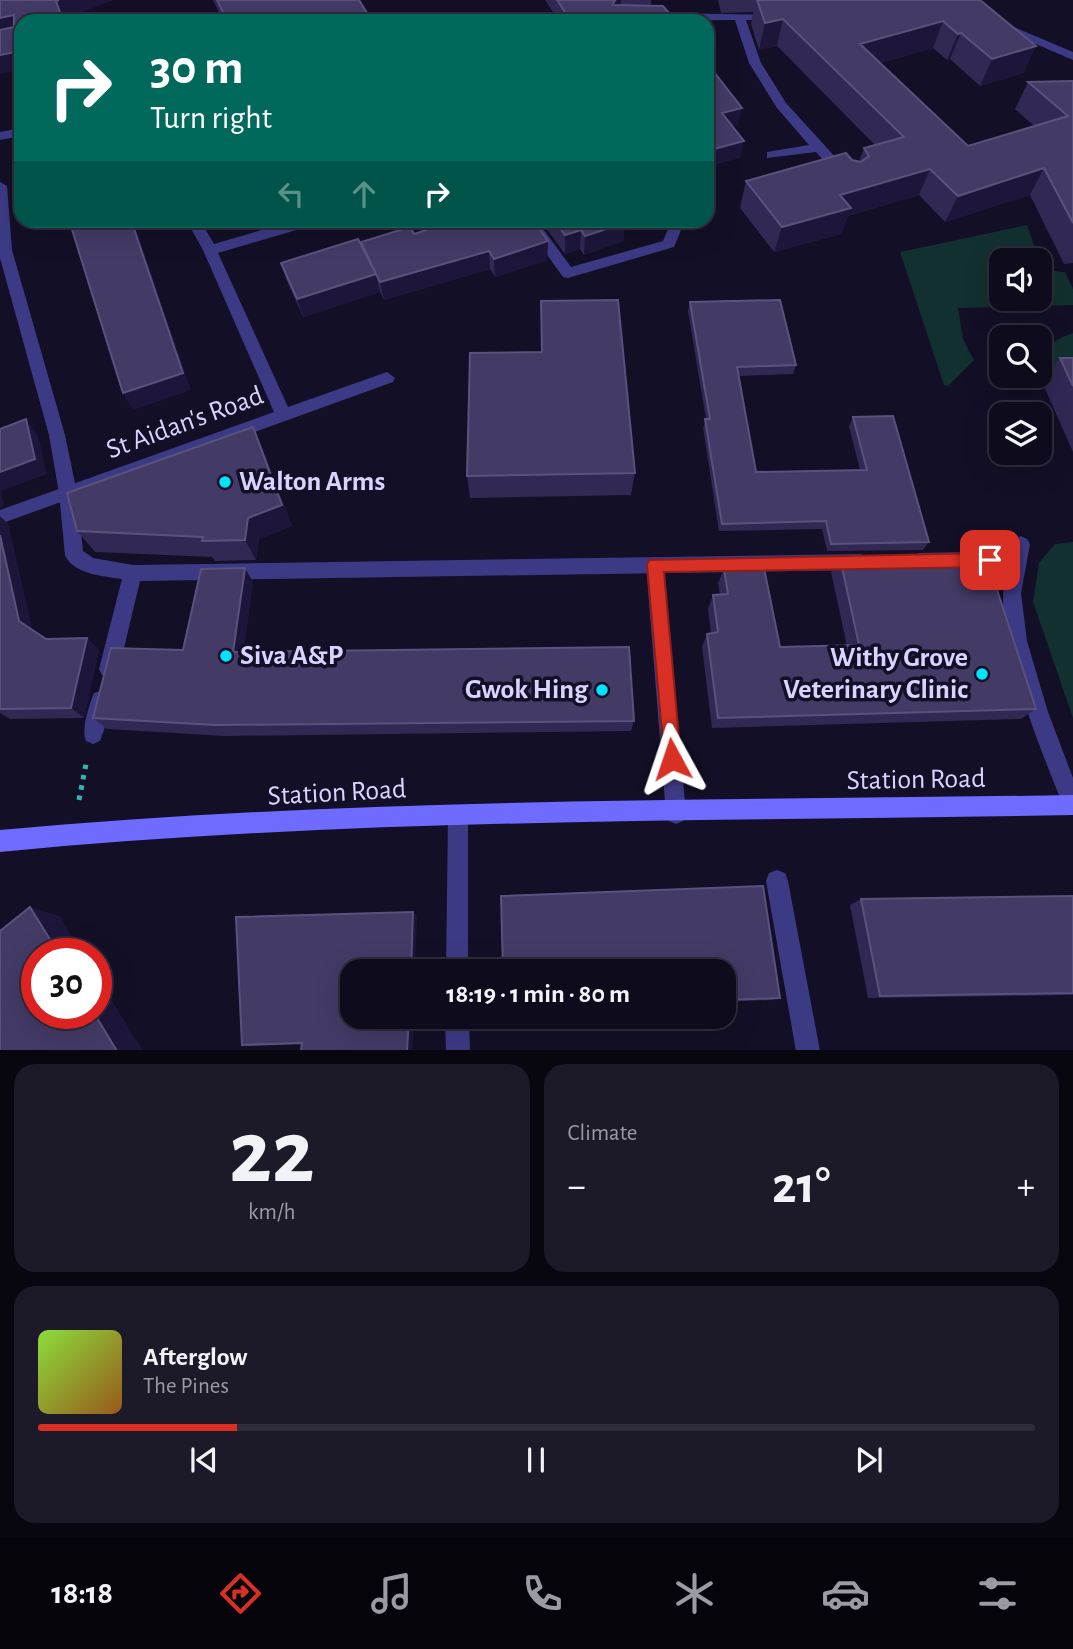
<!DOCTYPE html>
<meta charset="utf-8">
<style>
body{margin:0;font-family:"Alegreya Sans",sans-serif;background:#1c1929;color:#f1f3f6;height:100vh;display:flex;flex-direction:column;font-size:26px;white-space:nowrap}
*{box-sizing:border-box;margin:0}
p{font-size:23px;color:#9b9ba3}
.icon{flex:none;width:38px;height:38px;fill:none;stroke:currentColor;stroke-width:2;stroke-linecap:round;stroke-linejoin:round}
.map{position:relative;height:1050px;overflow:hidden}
.side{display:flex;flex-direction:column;gap:14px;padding:14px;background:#08060f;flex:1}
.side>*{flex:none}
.guide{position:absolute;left:14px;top:14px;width:700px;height:214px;border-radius:21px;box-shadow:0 7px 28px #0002,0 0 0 2px #2e2b3b;background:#00695c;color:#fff;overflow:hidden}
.fabs{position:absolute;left:989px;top:248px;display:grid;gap:14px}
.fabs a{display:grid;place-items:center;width:63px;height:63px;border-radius:14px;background:#0e0b1c;box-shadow:0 7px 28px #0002,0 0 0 2px #2e2b3b;font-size:35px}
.speed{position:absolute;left:21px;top:938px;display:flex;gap:14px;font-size:35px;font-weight:700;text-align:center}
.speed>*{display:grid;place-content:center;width:91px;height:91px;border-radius:50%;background:#0e0b1c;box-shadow:0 7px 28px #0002,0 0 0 2px #2e2b3b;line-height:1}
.speed .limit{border:10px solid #d22;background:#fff;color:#111}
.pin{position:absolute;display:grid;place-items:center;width:60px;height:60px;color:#fff;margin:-30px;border-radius:14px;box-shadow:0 4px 10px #0006}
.me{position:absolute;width:77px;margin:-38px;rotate:355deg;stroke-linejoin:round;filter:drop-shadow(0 0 5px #0008)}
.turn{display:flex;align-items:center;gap:24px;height:147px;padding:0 21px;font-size:32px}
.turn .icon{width:91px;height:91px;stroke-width:2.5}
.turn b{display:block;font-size:49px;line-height:60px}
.lanes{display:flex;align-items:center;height:66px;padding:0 21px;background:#0003;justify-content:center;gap:35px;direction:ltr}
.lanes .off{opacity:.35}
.big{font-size:52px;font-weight:700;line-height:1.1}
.side .tile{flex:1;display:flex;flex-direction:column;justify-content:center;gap:10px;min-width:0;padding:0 24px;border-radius:21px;background:#1c1929}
.side .dial{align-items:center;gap:0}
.dial b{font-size:91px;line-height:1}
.song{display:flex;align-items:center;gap:21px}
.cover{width:84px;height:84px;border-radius:10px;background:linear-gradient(135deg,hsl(90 70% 55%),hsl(30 70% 35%))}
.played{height:7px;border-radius:4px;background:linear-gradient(90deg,#d93025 20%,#2e2b3b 20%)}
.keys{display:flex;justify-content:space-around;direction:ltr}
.heat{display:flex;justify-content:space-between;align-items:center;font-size:38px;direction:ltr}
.side .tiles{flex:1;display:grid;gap:14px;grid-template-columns:1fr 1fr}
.tile:last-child{grid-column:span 2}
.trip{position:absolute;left:340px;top:959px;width:396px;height:70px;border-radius:21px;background:#0e0b1c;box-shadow:0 7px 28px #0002,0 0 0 2px #2e2b3b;font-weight:700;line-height:70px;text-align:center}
.tabs{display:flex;height:112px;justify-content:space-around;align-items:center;background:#06040b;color:#9b9ba3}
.tabs .icon{width:49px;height:49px}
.tabs .selected{color:#d93025}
.tabs b{font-size:32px;color:#f1f3f6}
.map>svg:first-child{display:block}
</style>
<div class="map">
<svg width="1073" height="1051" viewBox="0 0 1073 1051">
<rect width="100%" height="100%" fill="#130f26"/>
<path fill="#12302f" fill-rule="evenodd" d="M1027 225C1036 248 1037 272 1065 272L1073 289V305L958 308 963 339 974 360 948 386 944 385 900 252ZM1001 261H1040V299H1001Z
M1073 333V382H1042C1036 352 1046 343 1073 333Z
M1073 542V718L1033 602 1039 563 1055 544Z"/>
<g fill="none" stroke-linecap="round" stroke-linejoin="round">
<path stroke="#2fb8b0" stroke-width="5" stroke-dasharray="4.5 6" stroke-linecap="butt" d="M79 800 86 764"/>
<path fill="#3d3a85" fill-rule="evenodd" d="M0 182 7 186 12 250 65 435 77 493 83 551 93 558 133 565 860 554 866 556 869 562 866 568 860 570 140 581 119 669 116 675 109 678 102 675 99 669 122 579C104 576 74 575 65 555L59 493 49 435 0 258Z
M1021 536 1027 539 1030 544 1021 593 1027 641 1048 712 1073 778V815L1066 812C1042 754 1002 656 1003 594 1003 585 1006 576 1008 567L919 569 913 567 910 561 913 555 919 553 1011 551 1015 539Z
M101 691 108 693C113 706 105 728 100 741L93 744 86 741C81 728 89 706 94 693Z"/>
<path fill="#3d3a85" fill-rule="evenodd" d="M966 0H979L1009 25 1073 52V60L1001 29Z
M665 13 780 15V19L776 20H746L761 63 786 103 848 171V177H838L816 152 767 158V152L809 145 777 108 749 63 735 20 614 21 620 18Z
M21 128V136L0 140V132Z
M186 220H200L214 244 296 220H322L320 223 218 253 288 407 387 372 395 378 393 382 0 524V510L274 412 203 250Z
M513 220 538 222 571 267 663 241 672 220H682L684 223 674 247 568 278 563 277 528 228Z
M655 557 661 559 664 565 686 814 683 821 676 824 669 821 666 814 646 565 649 559Z
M458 807 465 810 468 817V971H446L448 817 451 810Z
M777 870 785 873 788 881 820 1051H796L766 881 769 873Z
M445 1017H469L470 1051H446Z"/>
<path fill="#6f6bff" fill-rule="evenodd" d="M1073 795V815C716 822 356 817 0 852V830C356 797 716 801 1073 795Z"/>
</g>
<path fill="#312854" d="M213 0H359L372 21H223Z
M545 0H651V6L676 21H559Z
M718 0H980L1036 46 1023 73 980 86 950 59 947 60 933 48 880 63 968 146 1034 126 1015 109 1028 82 1073 81V263L1064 264 1030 195 945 222 919 195 848 216 841 234 774 252 740 208 746 181 852 160 859 162 864 148 875 145 777 46 759 50 751 24 753 12 721 13Z
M540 220H623L625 223 623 241 584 255 580 249 565 254Z
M414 234 548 241 547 260 495 277 490 269 384 300 380 292 303 317 287 281 281 263Z
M541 301 635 473 631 495 470 498 467 476 541 352Z
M690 302 796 365 793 374 738 376 756 472 860 470 849 426 853 417 929 542 923 550 827 551 822 529 719 531 703 428 706 419 688 311Z
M1060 358H1073V452L1042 382Z
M253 427 263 450 292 526 259 539 256 560 215 561 212 557 95 552 77 531Z
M0 516 8 524 32 630 46 639 87 638 99 650 84 718 10 719 0 713Z
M840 558 943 565 1036 709 1021 719 712 728 702 647 707 634 711 633 708 609 713 595H720L718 583 724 569 780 647 847 646 831 572Z
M253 582 243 652 634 721 631 731 225 736 107 729 93 718 183 650Z
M1073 896V995L868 998 850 905 861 899Z
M413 912 417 917 352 1017H413L412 1051H301L302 1044 252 1046 242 1045Z
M723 971 780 998 771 1000 723 1002Z"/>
<path fill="#1d163a" d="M59 0H114L64 19 65 21H63L56 1Z
M616 0H621L620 15 612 21 614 1Z
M14 15 21 30 0 37V18Z
M783 19 777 46 759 50 765 23Z
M943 21 933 48 851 71 860 44Z
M961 33 950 59 947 60 958 34Z
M1036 46 1023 73 980 86 992 59Z
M21 51V70L0 74V55Z
M742 108 738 125 719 131 722 113Z
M744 141 740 158 707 167V151Z
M1044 168 1030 195 945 222 958 196Z
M930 169 919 195 848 216 841 234 774 252 782 227 840 195Z
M131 220H133L191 390 133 410 123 393Z
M625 223 623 241 584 255 585 236Z
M581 230 580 249 565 254V235Z
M548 241 547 260 495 277 494 259Z
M489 251 490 269 384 300 380 282Z
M376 274 380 292 303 317 297 299Z
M26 419 38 435 47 474 1 491 4 506 0 508V472Z
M253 427 263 450 292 526 259 539 256 560 245 540Z
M0 516 8 524 33 632 19 621 0 535Z
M245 568 253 582 242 664 233 652Z
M87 638 99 650 84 718 71 708Z
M30 907 60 916 83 954H59Z
M413 912 417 917 415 971H411Z
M96 975 143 1051H117L94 1013H96Z
M409 1017H413L412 1051H407Z"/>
<path fill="#433a66" stroke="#5a527e" stroke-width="2" d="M0 0H59L56 1 63 21H21V51L0 55V30L14 27V15L0 18Z
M217 0H359L372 21H227Z
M557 0H616L614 1 613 5 663 6 676 21H571Z
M757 0H980L1036 46 992 59 961 33 958 34 943 21 860 44 968 146 1068 116 1028 82 1073 81V223L1044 168 958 196 930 169 840 195 851 208 782 227 746 181 846 153 852 160 861 162 869 156 864 148 904 137 783 19 765 23Z
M707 63 742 108 722 113 744 141 707 151Z
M69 220H131L183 373 123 393Z
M457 220H533L548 241 494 259 489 251 380 282 376 274 297 299 281 263 358 239 376 274 361 242 410 227 414 234Z
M554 220H623L625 223 585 236 581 230 565 235Z
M618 300 635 473 467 476 470 353 542 352 541 301Z
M780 300 796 365 737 367 756 472 867 470 853 417 893 416 929 542 831 544 826 521 722 524 705 419H710L690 302Z
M1060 358H1073V386Z
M26 419 35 459 0 472V429Z
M253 427 282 505 248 518 245 540 202 541 203 537 77 531 67 493Z
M0 535 19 621 46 639 87 638 71 708 0 709Z
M940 557 943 565 988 562 1036 709 718 718 707 634 718 632 713 595 728 594 724 569 764 568 780 647 859 645 840 558Z
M245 568 233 652 629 647 634 721 215 725 93 718 111 648 183 650 201 569Z
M763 886 780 998 723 1000V971H503L501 896Z
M1073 896V993L880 996 861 899Z
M30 907 59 954H37V1013H94L117 1051H0V931Z
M413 912 411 971H352V1017H409L407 1051H301L302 1043 242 1045 236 917Z"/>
<path fill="#d93025" stroke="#8d1f18" stroke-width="2" d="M990 553 995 555 998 560 995 565 990 567 664 572 681 759 678 765 672 768 665 765 647 565 649 560Z"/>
<g fill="#00e5ff" stroke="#130f26" stroke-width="2.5">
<circle cx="225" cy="482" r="7"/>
<circle cx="226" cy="656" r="7"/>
<circle cx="982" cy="674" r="7"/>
<circle cx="602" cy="690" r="7"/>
</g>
<g text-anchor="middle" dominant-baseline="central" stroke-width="7" stroke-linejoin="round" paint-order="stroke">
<g font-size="28" fill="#d9d4ff" stroke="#130f26">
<text transform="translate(185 423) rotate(-20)">St Aidan's Road</text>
<text transform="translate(916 780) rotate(-1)">Station Road</text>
<text transform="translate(337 793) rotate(-3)">Station Road</text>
</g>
<g font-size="28" font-weight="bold" fill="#d9d4ff" stroke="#130f26" text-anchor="start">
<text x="239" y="482">Walton Arms</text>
<text x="240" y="656">Siva A&amp;P</text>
<text x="968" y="658" text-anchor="end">Withy Grove<tspan x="968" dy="32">Veterinary Clinic</tspan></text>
<text x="588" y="690" text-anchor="end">Gwok Hing</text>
</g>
</g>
</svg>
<div class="fabs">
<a><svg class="icon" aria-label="sound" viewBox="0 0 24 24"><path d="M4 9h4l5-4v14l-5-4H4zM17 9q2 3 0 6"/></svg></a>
<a><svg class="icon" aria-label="search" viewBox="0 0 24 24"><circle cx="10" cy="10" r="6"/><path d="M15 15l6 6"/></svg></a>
<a><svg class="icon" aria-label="layers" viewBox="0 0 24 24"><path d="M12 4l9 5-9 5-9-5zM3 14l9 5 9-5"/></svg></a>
</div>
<div class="speed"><div class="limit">30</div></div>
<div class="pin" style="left:990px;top:560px;background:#d93025"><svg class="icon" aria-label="arrive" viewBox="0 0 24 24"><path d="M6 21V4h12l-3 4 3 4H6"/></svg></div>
<svg class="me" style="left:672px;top:759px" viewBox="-20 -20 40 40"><path d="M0-17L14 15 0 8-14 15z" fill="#d93025" stroke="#fff" stroke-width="4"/></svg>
<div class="trip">18:19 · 1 min · 80 m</div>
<div class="guide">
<div class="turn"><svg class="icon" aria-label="right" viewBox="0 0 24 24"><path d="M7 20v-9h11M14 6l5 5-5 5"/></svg><div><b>30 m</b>Turn right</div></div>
<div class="lanes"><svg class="icon off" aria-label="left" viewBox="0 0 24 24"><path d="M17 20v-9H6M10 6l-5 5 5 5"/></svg><svg class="icon off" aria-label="ahead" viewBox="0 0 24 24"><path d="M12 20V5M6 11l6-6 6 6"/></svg><svg class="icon" aria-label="right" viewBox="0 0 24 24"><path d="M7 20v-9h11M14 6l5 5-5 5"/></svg></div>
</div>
</div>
<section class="side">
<div class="tiles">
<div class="tile dial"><b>22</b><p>km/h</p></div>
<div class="tile"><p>Climate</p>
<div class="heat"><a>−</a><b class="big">21°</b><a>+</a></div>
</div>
<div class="tile">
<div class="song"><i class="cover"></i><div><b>Afterglow</b><p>The Pines</p></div></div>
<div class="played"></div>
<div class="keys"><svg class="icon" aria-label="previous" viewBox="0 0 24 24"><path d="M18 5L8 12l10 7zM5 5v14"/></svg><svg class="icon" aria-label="pause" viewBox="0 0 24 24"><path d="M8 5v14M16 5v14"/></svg><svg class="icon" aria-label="next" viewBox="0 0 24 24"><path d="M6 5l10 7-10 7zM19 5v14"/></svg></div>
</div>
</div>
</section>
<nav class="tabs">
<b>18:18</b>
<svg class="icon selected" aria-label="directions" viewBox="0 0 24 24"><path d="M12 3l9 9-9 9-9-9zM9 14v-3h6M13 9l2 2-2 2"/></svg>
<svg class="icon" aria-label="music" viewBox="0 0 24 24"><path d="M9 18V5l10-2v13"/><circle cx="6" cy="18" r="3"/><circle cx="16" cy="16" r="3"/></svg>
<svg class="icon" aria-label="phone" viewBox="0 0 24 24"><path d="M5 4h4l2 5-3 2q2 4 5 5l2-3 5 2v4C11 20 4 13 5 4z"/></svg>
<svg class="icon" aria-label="climate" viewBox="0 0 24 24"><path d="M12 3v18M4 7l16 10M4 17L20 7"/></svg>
<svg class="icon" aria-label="car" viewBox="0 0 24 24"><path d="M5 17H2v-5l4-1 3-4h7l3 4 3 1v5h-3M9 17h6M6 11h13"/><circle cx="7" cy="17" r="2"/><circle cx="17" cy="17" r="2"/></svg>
<svg class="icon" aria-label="filters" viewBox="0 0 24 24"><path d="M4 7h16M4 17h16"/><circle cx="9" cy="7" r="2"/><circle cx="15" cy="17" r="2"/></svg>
</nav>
